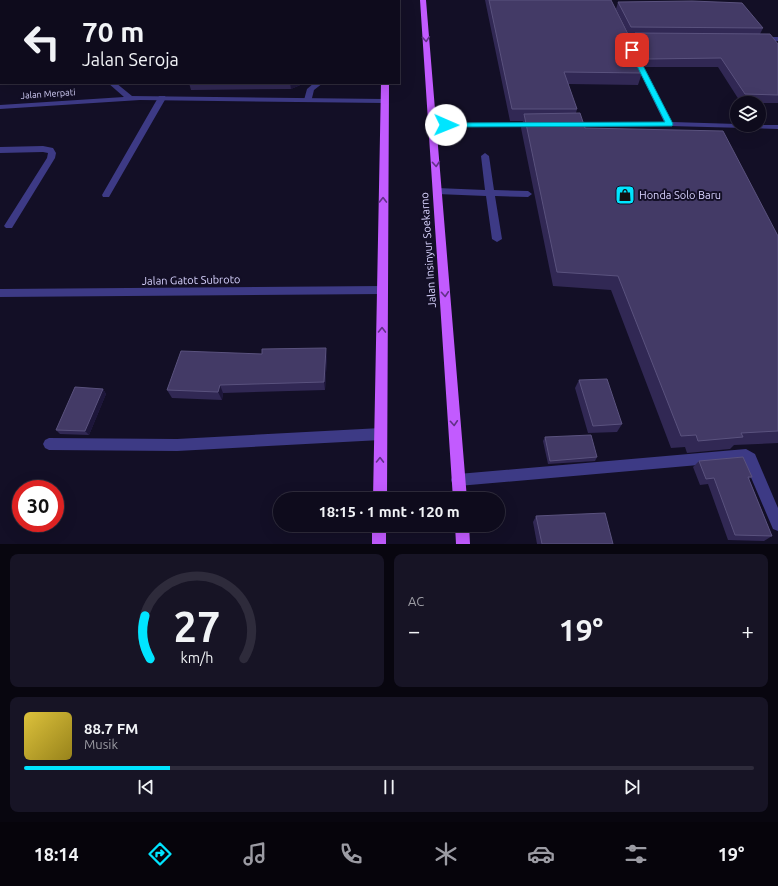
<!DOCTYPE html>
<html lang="id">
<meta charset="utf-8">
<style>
body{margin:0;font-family:Ubuntu,sans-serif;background:#171425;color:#f1f3f6;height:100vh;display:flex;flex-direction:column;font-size:15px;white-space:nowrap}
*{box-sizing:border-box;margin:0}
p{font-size:13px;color:#9b9ba3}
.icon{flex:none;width:22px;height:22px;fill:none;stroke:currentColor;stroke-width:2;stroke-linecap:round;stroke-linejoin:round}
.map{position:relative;height:544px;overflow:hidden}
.panel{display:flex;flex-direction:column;gap:10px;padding:10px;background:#08060f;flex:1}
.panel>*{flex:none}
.hud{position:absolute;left:0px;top:0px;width:400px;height:84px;box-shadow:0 4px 16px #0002,0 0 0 1px #2e2b3b;background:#0e0b1c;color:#f1f3f6;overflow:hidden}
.tools{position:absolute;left:730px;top:96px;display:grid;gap:8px}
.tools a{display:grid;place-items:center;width:36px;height:36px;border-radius:50%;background:#0e0b1c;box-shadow:0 4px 16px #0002,0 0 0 1px #2e2b3b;font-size:20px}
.speed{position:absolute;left:12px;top:480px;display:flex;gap:8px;font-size:20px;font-weight:700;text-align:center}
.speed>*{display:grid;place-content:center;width:52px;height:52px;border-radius:50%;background:#0e0b1c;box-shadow:0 4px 16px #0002,0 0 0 1px #2e2b3b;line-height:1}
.speed .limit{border:6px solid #d22;background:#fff;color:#111}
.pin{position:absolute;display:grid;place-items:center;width:34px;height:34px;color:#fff;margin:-17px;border-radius:8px;box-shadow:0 2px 6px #0006}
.me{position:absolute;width:44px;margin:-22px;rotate:91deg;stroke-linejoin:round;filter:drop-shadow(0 0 3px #0008)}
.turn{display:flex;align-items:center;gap:14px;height:84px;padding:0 16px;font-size:18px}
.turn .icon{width:52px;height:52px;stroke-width:2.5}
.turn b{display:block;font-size:28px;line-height:34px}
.big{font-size:30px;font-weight:700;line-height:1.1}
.panel .widget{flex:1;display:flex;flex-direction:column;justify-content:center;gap:6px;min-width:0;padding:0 14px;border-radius:8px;background:#171425}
.panel .dial{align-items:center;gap:0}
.dial svg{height:104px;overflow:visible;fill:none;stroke:#2e2b3b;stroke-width:7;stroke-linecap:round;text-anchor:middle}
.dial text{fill:#f1f3f6;stroke:none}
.song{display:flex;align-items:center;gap:12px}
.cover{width:48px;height:48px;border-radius:6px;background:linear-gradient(135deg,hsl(50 70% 55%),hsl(50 70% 35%))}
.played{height:4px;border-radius:2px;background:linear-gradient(90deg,#00e5ff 20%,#2e2b3b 20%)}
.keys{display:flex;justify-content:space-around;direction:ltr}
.heat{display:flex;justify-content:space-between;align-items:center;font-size:22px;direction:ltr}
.panel .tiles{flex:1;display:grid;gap:10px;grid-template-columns:1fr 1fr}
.widget:last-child{grid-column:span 2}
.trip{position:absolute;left:273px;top:492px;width:232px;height:40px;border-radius:20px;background:#0e0b1c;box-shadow:0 4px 16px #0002,0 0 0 1px #2e2b3b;font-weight:700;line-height:40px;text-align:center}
.menu{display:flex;height:64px;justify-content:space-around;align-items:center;background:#06040b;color:#9b9ba3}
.menu .icon{width:28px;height:28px}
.menu .on{color:#00e5ff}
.menu b{font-size:18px;color:#f1f3f6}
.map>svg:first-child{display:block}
</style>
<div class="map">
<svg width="778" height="544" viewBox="0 0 778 544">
<rect width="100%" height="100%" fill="#130f26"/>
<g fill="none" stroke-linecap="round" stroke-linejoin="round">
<path fill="#3d3a85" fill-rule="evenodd" d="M314 83H323L314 90 311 102H305L304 100 307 89Z
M159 96H165L166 98 109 197H103L102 195Z
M485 153 489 156 494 190 528 191 532 194 528 197 495 196 502 239 497 242 492 239 486 196 437 194 433 191 437 188 485 190 481 156Z"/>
<path fill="#3d3a85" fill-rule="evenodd" d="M8 0H14L15 1H9Z
M260 0H267L268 1H261Z
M760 37H778V41L758 40 757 39Z
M631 46 634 48 672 122 737 124V125H778V129L669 126 568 127 567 125 571 123 664 122 628 48Z
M108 83H116L132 96 384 99 388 101 384 103 140 100 0 109V105L124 97Z
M430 123H535L539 125 535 127H430Z
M43 146 53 148 56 153 55 158 12 228H6L4 226 47 158 48 153 43 152 0 153V147Z
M383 286 387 287 388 290 387 293 383 294 0 297V289Z
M381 428 385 430 387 434 385 438 381 440 177 451 49 450 45 448 43 444 45 440 49 438 177 439Z
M746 449 755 454 778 508V531L773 529 744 461 458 486 453 485 451 480 453 475 458 474Z"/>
<path fill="#c25bff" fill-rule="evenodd" d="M383 0H389V1H383Z
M420 0H426L467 499H453Z
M381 83H389L387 499H373Z
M372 525H386V544H372Z
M455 525H469L470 544H456Z"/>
</g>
<path fill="#312854" d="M485 0H611L639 56 637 62 642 73 638 85 568 84 577 109 576 113 585 128 778 236V443L734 445 730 449 687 453 685 447 671 448 611 290 553 286 521 128 523 121H510Z
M618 2 763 28 760 34 778 44V103H741L718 67H645L632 42 635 35H629L616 9Z
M189 83H305L291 89 191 90Z
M262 354 327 356 325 390 223 393 222 400 172 398 167 390Z
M579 380 622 424 617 432 588 433 575 388Z
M103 389 106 394 89 435 60 434 56 430Z
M545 437 597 457 595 461 548 464 543 441Z
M699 461 752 477 749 479 772 536 764 541 728 540 708 484 700 485 693 467Z
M536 516 613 544H537L533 522Z"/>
<path fill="#1d163a" d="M290 83H305L291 89Z
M326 348 327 356 325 390 324 382Z
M220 385 223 393 222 400 218 392Z
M103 389 106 394 89 435 85 431Z"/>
<path fill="#433a66" stroke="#5a527e" d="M489 0H611L639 56H634L642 73 564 72 577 109H512Z
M692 1 742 3 763 28 631 27 618 2Z
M635 33 770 34 778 44V95L745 94 721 58 648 59Z
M580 113 585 128 723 131 778 236V431L741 433 743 437 698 441 696 435 681 436 618 276 557 272 524 114Z
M326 348 324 382 220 385 218 392 167 390 181 351 262 354V349Z
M607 379 622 424 593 426 579 380Z
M75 387 103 389 85 431 56 430Z
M591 435 597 457 550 461 545 437Z
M743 457 752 477H748L772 536 735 535 714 478 706 479 699 461Z
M605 513 613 544H542L536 516Z"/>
<defs><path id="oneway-chevron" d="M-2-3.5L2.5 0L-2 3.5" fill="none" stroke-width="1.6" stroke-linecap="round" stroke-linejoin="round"/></defs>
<g stroke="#623188">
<use href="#oneway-chevron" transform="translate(426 39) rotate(86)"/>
<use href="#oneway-chevron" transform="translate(436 164) rotate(86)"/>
<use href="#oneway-chevron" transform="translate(383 200) rotate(-89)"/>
<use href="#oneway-chevron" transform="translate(445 294) rotate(86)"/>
<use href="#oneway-chevron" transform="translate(382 330) rotate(-89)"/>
<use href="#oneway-chevron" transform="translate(454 423) rotate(86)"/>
<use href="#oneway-chevron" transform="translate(380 460) rotate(-89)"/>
</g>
<path fill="#00e5ff" stroke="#0095a6" d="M632 48 635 50 673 124 672 126 446 127 442 125 446 123 665 122 629 50Z"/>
<defs>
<g id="shop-square" transform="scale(1)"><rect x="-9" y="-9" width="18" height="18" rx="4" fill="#00e5ff" stroke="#130f26"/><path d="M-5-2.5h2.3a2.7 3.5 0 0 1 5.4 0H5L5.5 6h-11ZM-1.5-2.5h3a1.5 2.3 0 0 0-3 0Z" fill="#111"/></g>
</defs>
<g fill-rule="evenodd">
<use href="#shop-square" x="625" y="195"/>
</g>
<g text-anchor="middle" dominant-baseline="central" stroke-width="4" stroke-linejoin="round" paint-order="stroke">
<g font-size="9" fill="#d9d4ff" stroke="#130f26">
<text transform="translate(48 94) rotate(-4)">Jalan Merpati</text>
</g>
<g font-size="11" fill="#d9d4ff" stroke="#130f26" text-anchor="start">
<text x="639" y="195">Honda Solo Baru</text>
</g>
<g font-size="11" fill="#d9d4ff" stroke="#130f26">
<text transform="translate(428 250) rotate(-94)">Jalan Insinyur Soekarno</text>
<text transform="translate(191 280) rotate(-1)">Jalan Gatot Subroto</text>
</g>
</g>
</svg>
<div class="tools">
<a><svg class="icon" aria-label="layers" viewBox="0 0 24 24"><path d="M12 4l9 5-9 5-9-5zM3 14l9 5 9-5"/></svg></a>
</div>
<div class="speed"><div class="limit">30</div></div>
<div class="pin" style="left:632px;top:50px;background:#d93025"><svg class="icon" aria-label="arrive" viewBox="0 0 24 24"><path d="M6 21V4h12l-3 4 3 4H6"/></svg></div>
<svg class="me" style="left:446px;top:125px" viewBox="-20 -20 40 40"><circle r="19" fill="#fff"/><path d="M0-13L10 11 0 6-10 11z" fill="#00e5ff"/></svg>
<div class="trip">18:15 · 1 mnt · 120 m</div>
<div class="hud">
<div class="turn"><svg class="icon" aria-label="left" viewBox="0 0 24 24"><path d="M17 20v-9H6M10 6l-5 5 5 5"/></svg><div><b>70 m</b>Jalan Seroja</div></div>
</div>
</div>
<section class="panel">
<div class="tiles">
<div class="widget dial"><svg viewBox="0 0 100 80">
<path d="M14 69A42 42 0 1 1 86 69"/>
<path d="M14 69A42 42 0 0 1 10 36" stroke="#00e5ff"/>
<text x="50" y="56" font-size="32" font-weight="700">27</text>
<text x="50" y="72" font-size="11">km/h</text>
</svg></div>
<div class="widget"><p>AC</p>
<div class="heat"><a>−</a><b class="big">19°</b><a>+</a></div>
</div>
<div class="widget">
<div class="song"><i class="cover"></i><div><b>88.7 FM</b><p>Musik</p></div></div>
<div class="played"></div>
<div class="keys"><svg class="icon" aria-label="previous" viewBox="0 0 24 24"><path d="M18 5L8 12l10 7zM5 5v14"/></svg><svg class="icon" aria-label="pause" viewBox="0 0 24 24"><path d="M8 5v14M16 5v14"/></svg><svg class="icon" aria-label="next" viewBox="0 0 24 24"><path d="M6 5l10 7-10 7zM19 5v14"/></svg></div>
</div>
</div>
</section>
<nav class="menu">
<b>18:14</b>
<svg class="icon on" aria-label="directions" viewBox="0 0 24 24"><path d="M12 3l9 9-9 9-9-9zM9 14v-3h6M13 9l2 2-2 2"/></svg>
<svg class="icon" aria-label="music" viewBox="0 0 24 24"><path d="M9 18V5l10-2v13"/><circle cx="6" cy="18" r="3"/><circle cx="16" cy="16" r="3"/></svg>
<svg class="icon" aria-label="phone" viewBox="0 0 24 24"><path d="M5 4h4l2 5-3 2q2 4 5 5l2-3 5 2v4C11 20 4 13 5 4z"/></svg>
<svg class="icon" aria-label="climate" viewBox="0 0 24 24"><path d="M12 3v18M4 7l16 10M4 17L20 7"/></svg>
<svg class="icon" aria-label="car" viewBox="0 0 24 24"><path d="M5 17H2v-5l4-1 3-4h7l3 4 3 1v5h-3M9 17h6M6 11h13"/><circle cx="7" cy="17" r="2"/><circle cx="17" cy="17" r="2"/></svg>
<svg class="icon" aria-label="filters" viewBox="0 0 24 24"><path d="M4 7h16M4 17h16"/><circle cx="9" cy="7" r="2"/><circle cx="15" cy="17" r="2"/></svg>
<b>19°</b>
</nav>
